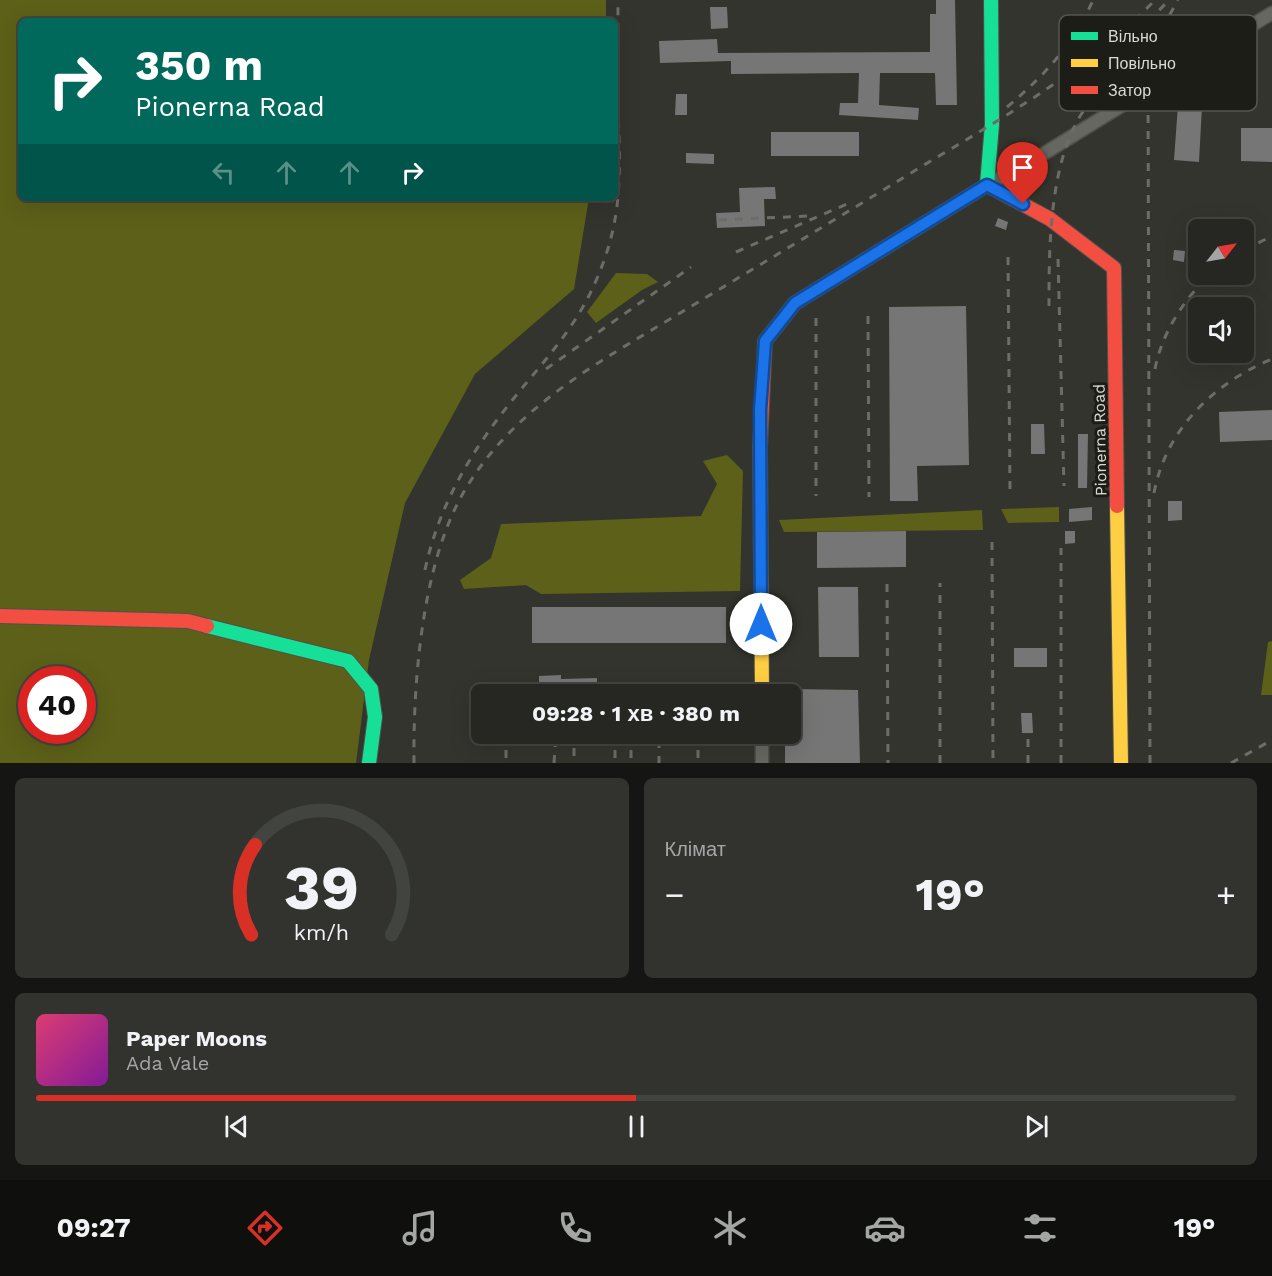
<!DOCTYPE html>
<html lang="uk">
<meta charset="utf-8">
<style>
body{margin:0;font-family:"Work Sans",sans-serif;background:#32332f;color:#f1f3f6;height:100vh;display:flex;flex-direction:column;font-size:22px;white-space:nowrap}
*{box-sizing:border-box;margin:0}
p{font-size:20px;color:#a4a5a5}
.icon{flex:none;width:33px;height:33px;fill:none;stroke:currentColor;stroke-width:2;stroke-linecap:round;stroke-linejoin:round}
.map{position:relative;height:763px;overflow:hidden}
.side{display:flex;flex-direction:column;gap:15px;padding:15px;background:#151513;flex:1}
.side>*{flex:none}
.guide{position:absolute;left:18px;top:18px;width:600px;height:183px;border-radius:9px;box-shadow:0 6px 24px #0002,0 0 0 2px #424440;background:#00695c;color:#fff;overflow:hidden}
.needle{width:39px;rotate:59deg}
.tools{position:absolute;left:1188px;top:219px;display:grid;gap:12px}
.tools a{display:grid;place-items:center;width:66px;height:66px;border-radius:9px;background:#262722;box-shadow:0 6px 24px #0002,0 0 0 2px #424440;font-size:30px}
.speed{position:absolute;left:18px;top:666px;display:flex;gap:12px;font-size:30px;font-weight:700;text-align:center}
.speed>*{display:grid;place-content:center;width:78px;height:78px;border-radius:50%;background:#262722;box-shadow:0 6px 24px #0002,0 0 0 2px #424440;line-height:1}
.speed .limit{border:9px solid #d22;background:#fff;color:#111}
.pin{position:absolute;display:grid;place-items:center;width:51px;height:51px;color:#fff;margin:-62px -26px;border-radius:50% 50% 50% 0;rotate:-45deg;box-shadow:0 0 6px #0007}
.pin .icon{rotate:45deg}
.me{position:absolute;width:66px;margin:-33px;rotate:0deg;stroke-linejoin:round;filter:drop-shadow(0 0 4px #0008)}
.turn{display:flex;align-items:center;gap:21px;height:126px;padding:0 18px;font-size:27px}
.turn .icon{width:78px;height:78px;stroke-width:2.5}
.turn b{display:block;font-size:42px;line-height:51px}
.lanes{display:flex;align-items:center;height:57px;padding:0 18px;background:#0003;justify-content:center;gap:30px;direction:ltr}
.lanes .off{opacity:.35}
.big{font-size:45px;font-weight:700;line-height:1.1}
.side .card{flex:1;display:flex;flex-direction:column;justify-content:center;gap:9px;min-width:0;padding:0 21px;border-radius:9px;background:#32332f}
.side .dial{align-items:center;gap:0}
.dial svg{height:156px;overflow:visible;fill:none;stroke:#424440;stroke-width:7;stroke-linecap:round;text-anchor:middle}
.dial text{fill:#f1f3f6;stroke:none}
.song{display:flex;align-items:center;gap:18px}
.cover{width:72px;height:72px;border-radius:9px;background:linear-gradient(135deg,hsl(340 70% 55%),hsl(290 70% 35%))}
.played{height:6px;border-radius:3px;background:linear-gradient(90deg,#d93025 50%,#424440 50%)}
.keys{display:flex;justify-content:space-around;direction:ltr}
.heat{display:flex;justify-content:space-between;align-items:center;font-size:33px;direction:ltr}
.side .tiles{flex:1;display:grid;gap:15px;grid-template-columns:1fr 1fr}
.card:last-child{grid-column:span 2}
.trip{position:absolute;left:471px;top:684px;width:330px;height:60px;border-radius:9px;background:#262722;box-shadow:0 6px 24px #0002,0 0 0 2px #424440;font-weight:700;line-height:60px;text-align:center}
.tabs{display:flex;height:96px;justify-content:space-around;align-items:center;background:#0f100e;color:#a4a5a5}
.tabs .icon{width:42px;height:42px}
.tabs .on{color:#d93025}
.tabs b{font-size:27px;color:#f1f3f6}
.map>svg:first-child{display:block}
</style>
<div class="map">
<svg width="1272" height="763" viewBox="0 0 1272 763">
<rect width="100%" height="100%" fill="#33342d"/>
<path fill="#5d6018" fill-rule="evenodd" d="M0 0H606V21H21V198H589L574 289 475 374 405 503 369 660 356 763H0ZM32 680H82V730H32Z
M616 273 647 274 658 282 642 290 596 323 587 312Z
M727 455 743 471 740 591 541 594 526 585 464 589 460 580 491 558 501 524 701 516 717 484 703 461Z
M1059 507V522L1008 523 1001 509Z
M982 510 983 530 784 532 779 520Z
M1272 641V695H1261L1268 642Z"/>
<path fill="#777676" d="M936 0H955L957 105H936L935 73H880L879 105 919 108 918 120 839 115 840 103H858L859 73 731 74V61L660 63 659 41 717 39 718 53 930 52V14H936Z
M710 7H727L728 28 711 29Z
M676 94H687V115H675Z
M1178 105 1202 106 1199 162 1174 160Z
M1241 128H1272V162L1241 161Z
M771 132H859V156H771Z
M686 153 714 154V164L686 163Z
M775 187 776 199H764L765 226 717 228 716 213 740 212 739 188Z
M998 218 1008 222 1006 230 995 226Z
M1174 250 1185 251 1184 262 1173 260Z
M966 306 969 465 917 466 918 501H890L889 307Z
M1272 410V440L1220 442 1219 412Z
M1031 424H1044L1045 454H1031Z
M1078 434H1088L1087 488H1078Z
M1168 501H1182V520L1168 521Z
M1092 507V520L1069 522V509Z
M906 531V567L817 568V532Z
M1065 531H1075V543L1065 544Z
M818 587H858L859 657H819Z
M532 607H726V643H532Z
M1014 648H1047V667H1014Z
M561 675V679L597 678V694H539V676Z
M790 689 858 690 860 763H785V734H790Z
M1021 713H1032L1033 733H1022Z"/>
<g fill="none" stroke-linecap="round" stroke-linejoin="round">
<g stroke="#50514b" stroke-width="15">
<path id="street" d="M987 185 1040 156 1272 13
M762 734V763"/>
</g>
<g stroke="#50514b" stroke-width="16">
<path id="fast" d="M878 252 987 185 992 124 991 0
M207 626 348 661 371 689 375 717 369 763"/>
</g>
<g stroke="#50514b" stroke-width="16">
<path id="slow" d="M760 448 762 694
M1117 506 1121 763"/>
</g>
<g stroke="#50514b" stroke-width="16">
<path id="jam" d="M987 185 1050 219 1114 268 1117 506
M760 448 765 341 795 303 878 252
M0 616 188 621 207 626"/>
</g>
<use href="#street" stroke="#676762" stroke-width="12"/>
<use href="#fast" stroke="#16e098" stroke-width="14"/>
<use href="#slow" stroke="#ffcf43" stroke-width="14"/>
<use href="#jam" stroke="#f24e42" stroke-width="14"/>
<path stroke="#6c6d68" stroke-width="3" stroke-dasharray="8 8" stroke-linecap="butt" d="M1111 52 1146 24 1169 0
M1007 107C1043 77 1074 44 1093 0
M719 220 809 216
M1244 250 1272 236
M736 252 847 204
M1008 257 1010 491
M1058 259 1064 486
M1049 306C1049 246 1049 156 1087 106 1108 78 1135 54 1157 27
M868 316 869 497
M816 318V496
M546 369 691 267
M1155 369C1161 335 1185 296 1212 274
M1154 493C1166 429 1214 383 1272 359
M992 542 993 763
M425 570C439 504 472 450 514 398 544 361 576 327 595 283 624 218 620 173 618 105 617 70 618 35 618 0
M887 584 888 763
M614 685V694
M506 734V763
M615 734V763
M631 734V763
M698 734V763
M659 740V763
M574 748V763
M414 763C413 682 422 568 461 497 511 406 605 359 690 307 768 260 846 213 924 165 1006 116 1088 69 1155 0
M554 763 556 734
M940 763V583
M1028 763V735
M1061 763V548
M1150 763 1148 89C1151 51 1159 33 1178 0
M1231 763 1272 740"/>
</g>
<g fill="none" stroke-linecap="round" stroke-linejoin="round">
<g stroke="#114b97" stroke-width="15">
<path id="route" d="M761 624 760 410 765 341 795 303 987 185 1023 204"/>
</g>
<use href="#route" stroke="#1a73e8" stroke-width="10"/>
</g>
<g text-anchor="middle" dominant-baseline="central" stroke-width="6" stroke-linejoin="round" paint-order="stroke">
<g font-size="16" fill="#d9dad2" stroke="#1d1d18">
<text transform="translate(1100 440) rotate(-91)">Pionerna Road</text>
</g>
</g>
<rect x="1059" y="15" width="198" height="96" rx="9" fill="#1d1d18" stroke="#555650" stroke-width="1.5"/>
<rect x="1071" y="32" width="27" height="8" fill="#16e098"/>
<rect x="1071" y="59" width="27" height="8" fill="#ffcf43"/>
<rect x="1071" y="86" width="27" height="8" fill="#f24e42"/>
<g font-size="16" fill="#d9dad2">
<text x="1108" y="42">Вільно</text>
<text x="1108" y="69">Повільно</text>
<text x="1108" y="96">Затор</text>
</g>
</svg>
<div class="tools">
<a><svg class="needle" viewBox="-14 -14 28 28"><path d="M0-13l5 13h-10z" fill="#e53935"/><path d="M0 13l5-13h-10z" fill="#a4a5a5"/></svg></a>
<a><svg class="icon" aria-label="sound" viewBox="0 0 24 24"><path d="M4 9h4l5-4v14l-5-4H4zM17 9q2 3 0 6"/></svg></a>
</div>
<div class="speed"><div class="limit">40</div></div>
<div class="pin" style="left:1023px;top:204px;background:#d93025"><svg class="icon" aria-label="arrive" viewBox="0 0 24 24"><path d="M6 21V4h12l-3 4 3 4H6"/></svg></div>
<svg class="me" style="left:761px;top:624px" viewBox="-20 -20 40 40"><circle r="19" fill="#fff"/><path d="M0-13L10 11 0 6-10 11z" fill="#1a73e8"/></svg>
<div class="trip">09:28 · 1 хв · 380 m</div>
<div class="guide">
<div class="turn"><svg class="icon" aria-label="right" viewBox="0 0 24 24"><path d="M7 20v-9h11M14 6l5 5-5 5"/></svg><div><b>350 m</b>Pionerna Road</div></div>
<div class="lanes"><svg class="icon off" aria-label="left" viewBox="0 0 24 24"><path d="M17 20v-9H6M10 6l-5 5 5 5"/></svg><svg class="icon off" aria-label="ahead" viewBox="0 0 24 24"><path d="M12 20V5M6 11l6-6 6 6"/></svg><svg class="icon off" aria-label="ahead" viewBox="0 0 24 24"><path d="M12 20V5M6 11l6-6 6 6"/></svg><svg class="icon" aria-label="right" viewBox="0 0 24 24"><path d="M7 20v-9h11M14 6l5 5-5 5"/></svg></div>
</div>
</div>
<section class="side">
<div class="tiles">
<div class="card dial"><svg viewBox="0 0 100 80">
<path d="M14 69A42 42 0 1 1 86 69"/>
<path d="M14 69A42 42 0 0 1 16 23" stroke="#d93025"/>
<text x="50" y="56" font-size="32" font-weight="700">39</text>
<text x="50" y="72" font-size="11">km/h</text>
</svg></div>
<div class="card"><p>Клімат</p>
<div class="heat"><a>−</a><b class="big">19°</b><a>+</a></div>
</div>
<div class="card">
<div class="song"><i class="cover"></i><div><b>Paper Moons</b><p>Ada Vale</p></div></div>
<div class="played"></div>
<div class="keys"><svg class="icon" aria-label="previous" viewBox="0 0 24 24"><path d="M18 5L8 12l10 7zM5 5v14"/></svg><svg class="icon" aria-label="pause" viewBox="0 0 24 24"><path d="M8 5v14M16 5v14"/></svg><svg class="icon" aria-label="next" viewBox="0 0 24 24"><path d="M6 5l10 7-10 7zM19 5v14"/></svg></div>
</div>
</div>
</section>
<nav class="tabs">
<b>09:27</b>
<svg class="icon on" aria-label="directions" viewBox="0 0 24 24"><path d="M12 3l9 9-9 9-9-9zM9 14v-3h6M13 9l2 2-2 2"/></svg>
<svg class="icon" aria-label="music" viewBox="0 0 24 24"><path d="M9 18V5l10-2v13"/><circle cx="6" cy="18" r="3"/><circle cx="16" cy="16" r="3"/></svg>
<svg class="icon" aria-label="phone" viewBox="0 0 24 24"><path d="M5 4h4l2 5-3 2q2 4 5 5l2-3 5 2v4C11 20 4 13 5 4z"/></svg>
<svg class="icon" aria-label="climate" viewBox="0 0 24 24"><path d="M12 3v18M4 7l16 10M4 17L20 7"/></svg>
<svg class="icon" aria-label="car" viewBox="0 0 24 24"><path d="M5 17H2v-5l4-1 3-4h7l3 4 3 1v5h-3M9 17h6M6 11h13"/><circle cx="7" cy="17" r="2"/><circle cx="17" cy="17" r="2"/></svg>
<svg class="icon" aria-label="filters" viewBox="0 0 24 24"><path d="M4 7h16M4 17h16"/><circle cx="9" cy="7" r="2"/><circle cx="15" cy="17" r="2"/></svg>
<b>19°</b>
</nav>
